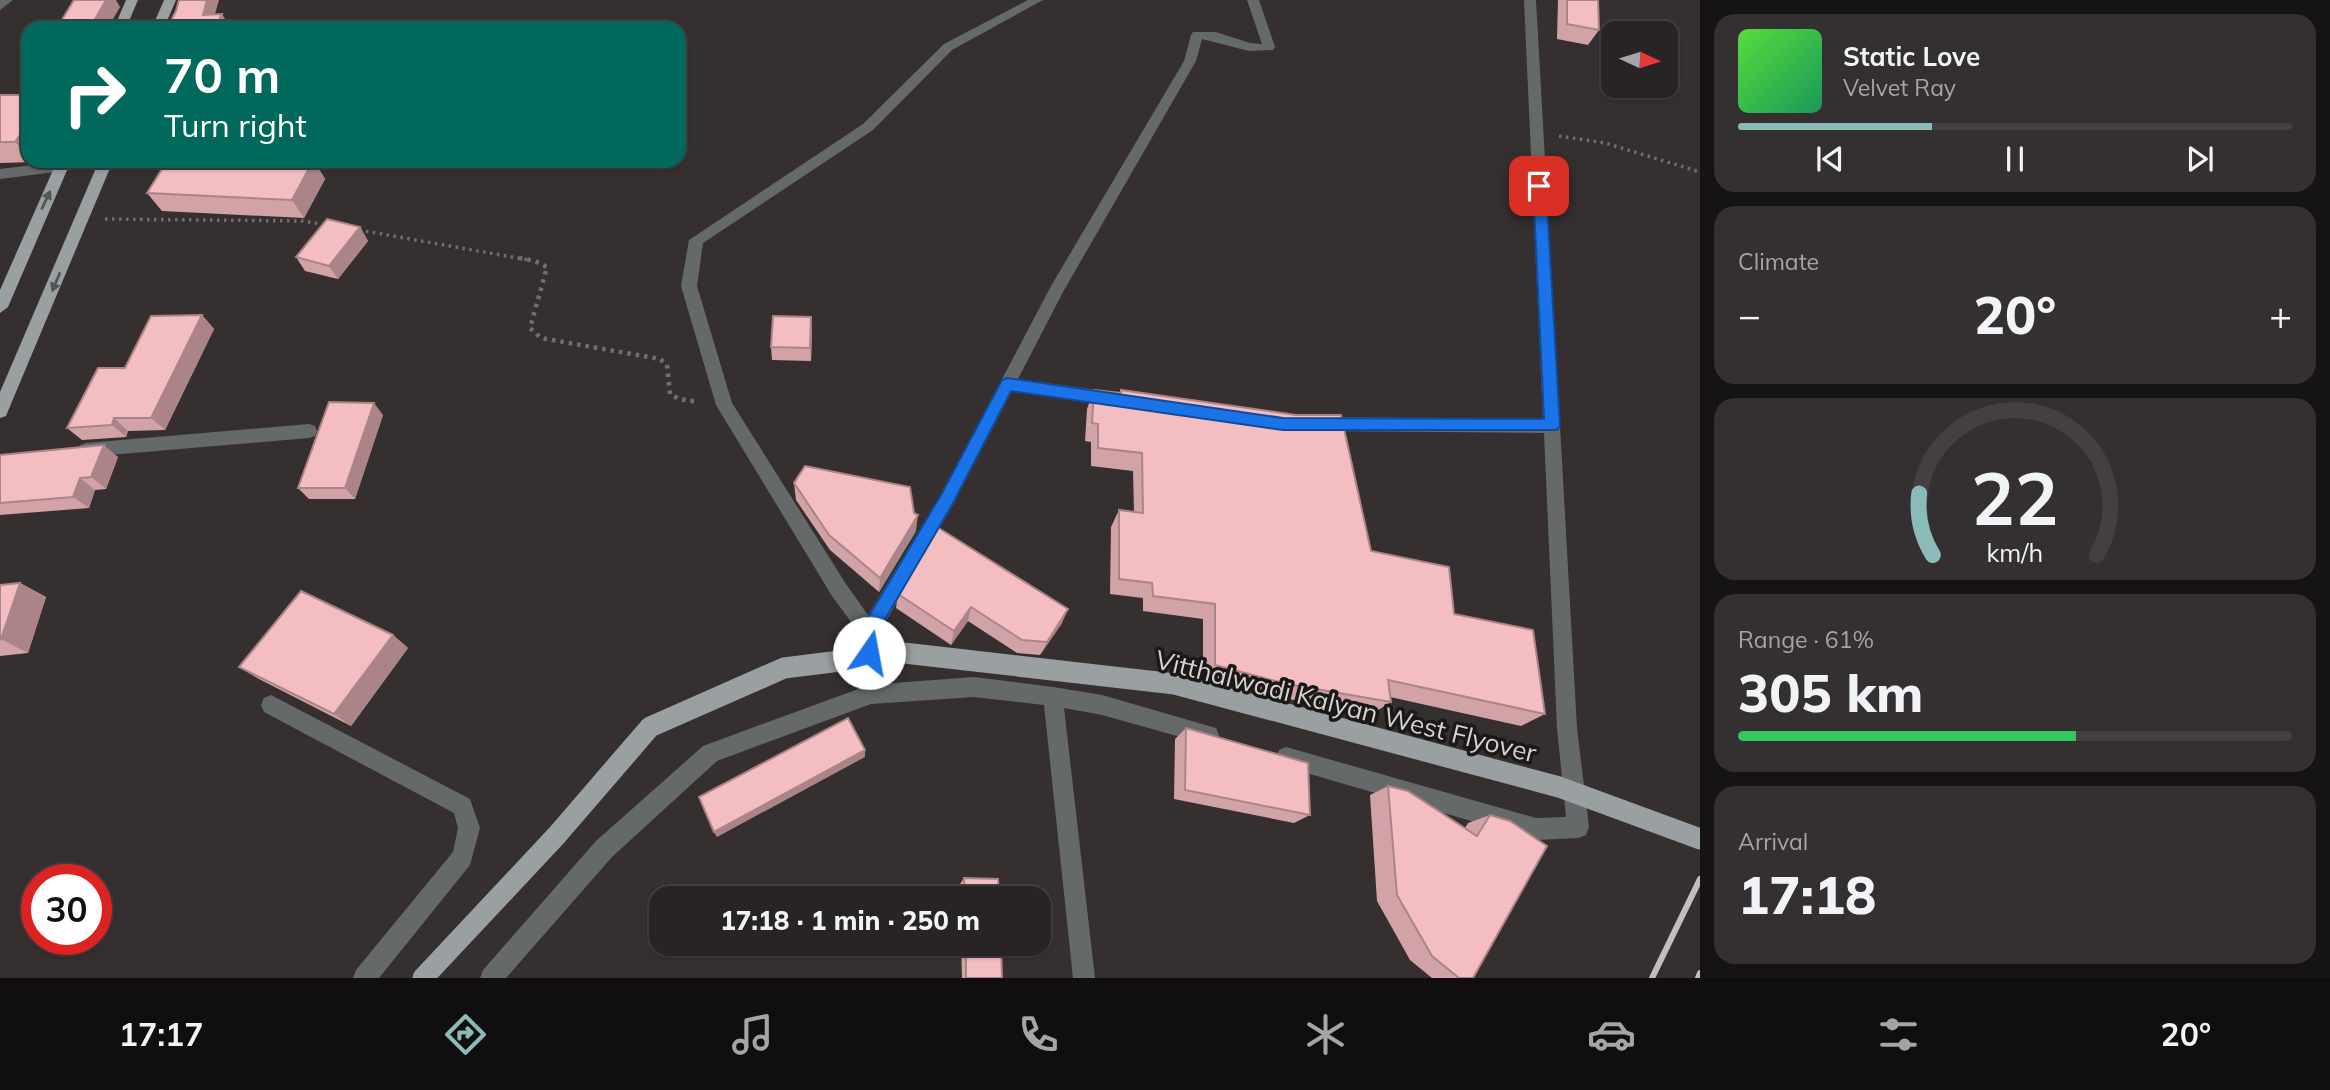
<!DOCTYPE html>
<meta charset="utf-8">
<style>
body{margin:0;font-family:Mulish,sans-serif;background:#342f31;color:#f1f3f6;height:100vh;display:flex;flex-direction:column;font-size:26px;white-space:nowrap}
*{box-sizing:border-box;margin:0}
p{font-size:23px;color:#a5a4a6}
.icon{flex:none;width:38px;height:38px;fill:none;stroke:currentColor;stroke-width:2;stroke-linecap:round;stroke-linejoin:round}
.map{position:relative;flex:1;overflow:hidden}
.sheet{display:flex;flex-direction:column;gap:14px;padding:14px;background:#161314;width:630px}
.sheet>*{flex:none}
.banner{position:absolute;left:21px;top:21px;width:665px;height:147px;border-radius:21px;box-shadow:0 2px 5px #0004,0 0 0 2px #444041;background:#00695c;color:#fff;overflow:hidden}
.needle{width:46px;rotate:94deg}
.controls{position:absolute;left:1601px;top:21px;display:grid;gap:14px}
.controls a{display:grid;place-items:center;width:77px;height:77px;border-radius:14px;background:#282324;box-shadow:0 2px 5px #0004,0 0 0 2px #444041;font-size:35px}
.speed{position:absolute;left:21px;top:864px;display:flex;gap:14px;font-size:35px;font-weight:700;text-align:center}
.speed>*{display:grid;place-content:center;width:91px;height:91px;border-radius:50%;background:#282324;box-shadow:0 2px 5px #0004,0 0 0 2px #444041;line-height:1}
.speed .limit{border:10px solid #d22;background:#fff;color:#111}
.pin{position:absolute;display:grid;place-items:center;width:60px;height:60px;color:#fff;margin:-30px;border-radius:14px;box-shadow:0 4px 10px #0006}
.me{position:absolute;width:77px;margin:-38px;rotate:12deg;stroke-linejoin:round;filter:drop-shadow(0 0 5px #0008)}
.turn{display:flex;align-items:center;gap:24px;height:147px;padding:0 28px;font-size:32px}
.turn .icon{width:91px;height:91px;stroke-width:2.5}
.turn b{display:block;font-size:49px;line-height:60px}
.big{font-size:52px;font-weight:800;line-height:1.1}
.sheet .tile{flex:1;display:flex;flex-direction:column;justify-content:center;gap:10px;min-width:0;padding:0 24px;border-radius:21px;background:#342f31}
.sheet .dial{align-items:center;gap:0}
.dial svg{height:182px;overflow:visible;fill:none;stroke:#444041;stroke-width:7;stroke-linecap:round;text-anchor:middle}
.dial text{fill:#f1f3f6;stroke:none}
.song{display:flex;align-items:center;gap:21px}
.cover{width:84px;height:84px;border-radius:10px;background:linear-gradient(135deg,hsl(110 70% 55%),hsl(150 70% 35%))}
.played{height:7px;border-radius:4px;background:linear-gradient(90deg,#8bbbb9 35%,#444041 35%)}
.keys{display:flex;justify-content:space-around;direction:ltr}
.heat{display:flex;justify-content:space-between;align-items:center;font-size:38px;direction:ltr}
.charge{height:10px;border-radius:5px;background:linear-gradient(90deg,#34c759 61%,#444041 0)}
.trip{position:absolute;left:649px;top:886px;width:402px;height:70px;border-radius:21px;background:#282324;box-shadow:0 2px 5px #0004,0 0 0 2px #444041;font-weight:800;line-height:70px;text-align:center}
.tabs{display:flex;height:112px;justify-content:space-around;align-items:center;background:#100e0e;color:#a5a4a6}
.tabs .icon{width:49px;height:49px}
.tabs .active{color:#8bbbb9}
.tabs b{font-size:32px;color:#f1f3f6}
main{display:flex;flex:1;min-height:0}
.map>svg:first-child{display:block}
</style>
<main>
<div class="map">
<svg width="1700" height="978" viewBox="0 0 1700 978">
<rect width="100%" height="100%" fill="#352f30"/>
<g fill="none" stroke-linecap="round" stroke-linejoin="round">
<path stroke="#736e6e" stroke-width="3.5" stroke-dasharray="2.5 4.5" stroke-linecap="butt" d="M1559 136 1605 143 1700 172
M105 219 303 221 327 225
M359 230 529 260"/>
<path stroke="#736e6e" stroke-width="4.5" stroke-dasharray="3.5 5" stroke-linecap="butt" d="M519 258 535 261 547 267 530 328 541 338 660 359 667 365 670 394 679 399 699 402"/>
<path fill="#66696a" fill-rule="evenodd" d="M0 0H13L0 10Z
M1028 0H1043L952 50 873 130 703 243 697 286 732 403 846 584 868 615 941 495 1051 286 1184 61 1191 35 1193 32H1216L1250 43 1262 44 1247 0H1259L1275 47 1273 50 1249 51 1202 39 1196 61 1063 292 1018 379 1113 392 1119 394 1121 399 1119 404 1113 406 1012 391 953 505 879 633 881 684 974 677 1053 687 1102 695 1216 728 1219 735 1216 742 1209 745 1102 715 1064 708 1095 978H1073L1044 705 974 697 871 704 717 761 612 857 506 978H480L483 970 596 841 703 746 861 688 860 634 832 596 716 405 681 286 689 240 863 124 944 44Z
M1524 0H1536L1577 728 1589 827 1586 835 1578 838 1536 840 1286 767 1279 764 1276 757 1279 750 1286 747 1536 818 1566 817 1557 728 1544 433 1321 431 1315 429 1313 424 1315 419 1321 417 1543 419Z
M66 161H110L103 166 0 179V169Z
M309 424 315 426 317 431 315 436 309 438 86 457 80 455 77 450 80 445 86 443Z
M271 695 470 799 480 828 470 865 379 978H353L356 970 453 852 458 828 454 813 264 712 261 705 264 698Z"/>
<path fill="#9aa0a1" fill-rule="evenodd" d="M126 0H138L126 28H114Z
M164 0H176L164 28H152Z
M57 161H71L8 307 0 313V290Z
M99 161H113L8 411 6 416 0 418V392Z"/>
<path stroke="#c2bebe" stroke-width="6" d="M1652 978 1700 879
M1698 978 1700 973"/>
<path stroke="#9aa0a1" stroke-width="21" d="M423 978 557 835 650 727 784 668 904 653 1175 684 1559 787 1700 839"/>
</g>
<path fill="#d2a3a6" d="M1558 0H1598L1599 30 1588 45 1557 39Z
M0 95H28V161H35L34 162 0 163Z
M314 161 325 179 304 218 162 211 147 193Z
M360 227 368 241 338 279 305 271 296 257Z
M202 315 214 329 165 430 128 431 126 437 82 440 67 428 125 368Z
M812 330 811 361 772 360 771 347Z
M1094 390 1120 393 1121 390 1371 551 1454 614 1545 714 1521 726 1390 697 1391 702 1372 714 1272 696 1203 678V619L1143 611V598L1110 594 1111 527 1119 510 1134 512 1133 471 1091 466V442L1085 441 1087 409Z
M383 415 355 499H309L298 488Z
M0 455 118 457 106 489 95 490 89 508 0 515Z
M794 483 916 531 879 592 830 550 796 500Z
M20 583 46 597 28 653 0 656V585Z
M898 594 1062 623 1040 655 1017 653 968 621 951 645 896 608Z
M393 635 408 648 351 726 259 679 239 667Z
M1186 728 1310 815 1294 823 1174 799 1175 739Z
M1388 786 1465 828 1468 823 1490 815 1473 978H1432L1410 960 1377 901 1370 795Z
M964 878 999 898H961L960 884Z
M961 943H1001L1002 978H962Z"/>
<path fill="#ab8487" d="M106 0H116L120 7 108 28H90Z
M207 0H219L211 28 203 15Z
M222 14 230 27 229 28H215Z
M28 123V156L15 142Z
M314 161 325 179 304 218 292 200Z
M360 227 368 241 338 279 329 266Z
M202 315 214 329 165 430 151 418Z
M811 317 812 330 811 361 810 348Z
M374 403 383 415 355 499 345 488Z
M114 418 128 431 126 437 112 425Z
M104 445 118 457 106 489 91 477Z
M80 478 95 490 89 508 73 497Z
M918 515 916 531 879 592 880 578Z
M20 583 46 597 28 653 1 639Z
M971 607 968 621 951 645 954 631Z
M1068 609 1062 623 1040 655 1047 642Z
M393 635 408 648 351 726 334 714Z
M865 750V757L717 837 714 832Z"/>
<path fill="#f4bdc1" stroke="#ab8487" stroke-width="2" d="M74 0H106L90 28H57Z
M179 0H207L203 15 222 14 215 28H167L176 11Z
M1567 0H1598L1599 30 1567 24Z
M0 95H28V123L15 142H0Z
M167 161H313L292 200 147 193Z
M327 219 360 227 329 266 296 257Z
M202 315 151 418H114L112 425 67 428 98 368H125L151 316Z
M773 316 811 317 810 348 771 347Z
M1094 390 1121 393V390L1296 415H1341L1371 551 1449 567 1454 614 1533 630 1545 714 1388 680 1391 702 1287 684 1215 665V604L1153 596 1152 583 1119 579V510L1143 513 1142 453 1098 448V424L1092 423Z
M329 402 374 403 345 488H298Z
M104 445 91 477 80 478 73 497 0 503V455Z
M805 466 910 487 914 513 918 515 880 578 829 535 794 483Z
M937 527 1068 609 1047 642 1022 640 971 607 954 631 898 594Z
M20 583 1 639 0 640V585Z
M301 591 393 635 334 714 239 667Z
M848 718 865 750 714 832 699 797Z
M1186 728 1308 763 1310 815 1185 790Z
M1388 786 1408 791 1477 836 1490 815 1510 821 1547 846 1473 978H1459L1432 956 1397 895Z
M964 878 998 879 999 898H965Z
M966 943H1001L1002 978H966Z"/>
<defs><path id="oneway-solid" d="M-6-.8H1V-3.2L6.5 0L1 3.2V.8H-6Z" transform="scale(1.75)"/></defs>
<g fill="#545556">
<use href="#oneway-solid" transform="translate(46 200) rotate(-65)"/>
<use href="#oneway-solid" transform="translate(56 282) rotate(113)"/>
</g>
<path fill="#1a73e8" stroke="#114b97" stroke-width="2" d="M1539 181 1546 186 1560 426 1557 430H1283L1011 391 952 505 877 633 878 653 876 658 869 661 863 658 860 632 863 626 941 495 1002 380 1007 378 1283 418 1544 419 1533 186Z"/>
<g text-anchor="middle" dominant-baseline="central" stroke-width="7" stroke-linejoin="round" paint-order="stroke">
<g font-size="26" fill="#d5d1d1" stroke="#1b1818">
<text transform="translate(1346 706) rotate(14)">Vitthalwadi Kalyan West Flyover</text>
</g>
</g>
</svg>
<div class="controls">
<a><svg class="needle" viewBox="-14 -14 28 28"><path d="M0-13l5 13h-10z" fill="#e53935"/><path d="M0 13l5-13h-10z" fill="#a5a4a6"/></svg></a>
</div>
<div class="speed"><div class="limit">30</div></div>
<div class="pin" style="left:1539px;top:186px;background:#d93025"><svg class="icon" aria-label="arrive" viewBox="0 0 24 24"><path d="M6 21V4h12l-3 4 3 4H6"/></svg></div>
<svg class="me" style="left:869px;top:653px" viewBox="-20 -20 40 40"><circle r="19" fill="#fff"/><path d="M0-13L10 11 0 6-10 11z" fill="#1a73e8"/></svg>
<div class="trip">17:18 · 1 min · 250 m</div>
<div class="banner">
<div class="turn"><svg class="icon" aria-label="right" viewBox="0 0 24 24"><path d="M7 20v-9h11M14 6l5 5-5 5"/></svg><div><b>70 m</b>Turn right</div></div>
</div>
</div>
<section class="sheet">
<div class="tile">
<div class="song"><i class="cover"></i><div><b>Static Love</b><p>Velvet Ray</p></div></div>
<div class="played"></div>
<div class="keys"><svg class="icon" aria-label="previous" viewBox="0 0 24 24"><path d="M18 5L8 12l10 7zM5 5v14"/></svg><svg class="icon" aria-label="pause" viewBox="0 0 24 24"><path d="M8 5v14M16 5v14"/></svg><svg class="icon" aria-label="next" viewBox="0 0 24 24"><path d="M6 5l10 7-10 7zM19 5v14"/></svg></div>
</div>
<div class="tile"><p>Climate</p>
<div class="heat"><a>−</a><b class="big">20°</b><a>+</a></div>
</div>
<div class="tile dial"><svg viewBox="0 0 100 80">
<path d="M14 69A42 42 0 1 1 86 69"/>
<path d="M14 69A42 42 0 0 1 8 42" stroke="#8bbbb9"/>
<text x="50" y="56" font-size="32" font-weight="700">22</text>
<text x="50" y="72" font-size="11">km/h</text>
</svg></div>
<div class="tile"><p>Range · 61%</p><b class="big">305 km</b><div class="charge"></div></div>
<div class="tile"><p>Arrival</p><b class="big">17:18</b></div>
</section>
</main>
<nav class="tabs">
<b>17:17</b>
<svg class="icon active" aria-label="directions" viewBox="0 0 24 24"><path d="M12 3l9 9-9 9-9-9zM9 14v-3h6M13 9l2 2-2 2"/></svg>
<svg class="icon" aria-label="music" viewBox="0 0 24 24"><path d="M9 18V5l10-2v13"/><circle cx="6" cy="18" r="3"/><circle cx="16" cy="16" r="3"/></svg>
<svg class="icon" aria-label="phone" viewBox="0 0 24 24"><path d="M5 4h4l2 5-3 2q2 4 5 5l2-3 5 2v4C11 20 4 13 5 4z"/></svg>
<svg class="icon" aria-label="climate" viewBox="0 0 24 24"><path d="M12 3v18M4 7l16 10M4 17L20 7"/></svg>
<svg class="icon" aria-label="car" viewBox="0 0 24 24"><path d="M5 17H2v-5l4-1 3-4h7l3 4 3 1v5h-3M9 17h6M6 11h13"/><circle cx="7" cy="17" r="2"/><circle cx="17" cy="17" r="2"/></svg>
<svg class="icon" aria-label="filters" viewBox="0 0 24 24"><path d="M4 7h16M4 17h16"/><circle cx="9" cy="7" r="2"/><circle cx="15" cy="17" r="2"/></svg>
<b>20°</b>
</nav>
